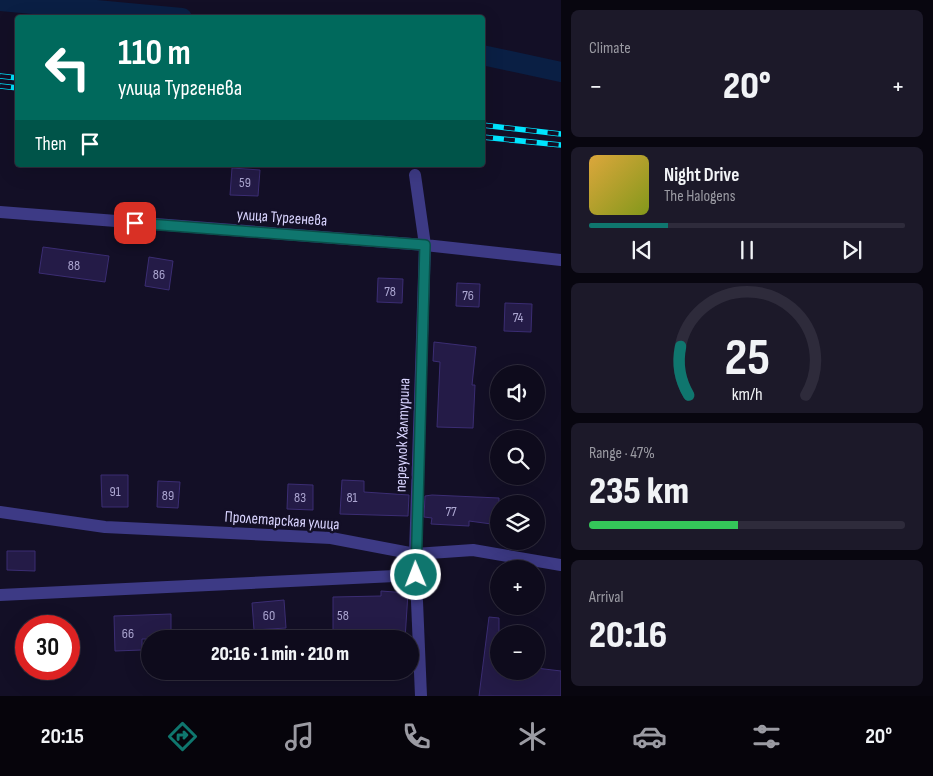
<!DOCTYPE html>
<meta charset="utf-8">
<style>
body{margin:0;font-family:"Sofia Sans Condensed",sans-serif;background:#1c1929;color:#f1f3f6;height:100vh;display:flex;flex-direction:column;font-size:19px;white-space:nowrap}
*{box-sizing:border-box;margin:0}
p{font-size:16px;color:#9b9ba3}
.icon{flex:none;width:28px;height:28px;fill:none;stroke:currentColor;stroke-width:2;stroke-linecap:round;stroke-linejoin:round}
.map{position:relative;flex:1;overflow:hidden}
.panel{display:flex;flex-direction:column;gap:10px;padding:10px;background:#08060f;width:372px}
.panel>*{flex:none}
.guide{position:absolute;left:15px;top:15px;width:470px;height:152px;border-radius:5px;box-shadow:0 5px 20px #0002,0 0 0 1px #2e2b3b;background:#00695c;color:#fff;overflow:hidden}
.controls{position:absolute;left:490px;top:365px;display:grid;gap:10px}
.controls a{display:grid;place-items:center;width:55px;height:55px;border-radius:50%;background:#0e0b1c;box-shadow:0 5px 20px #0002,0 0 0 1px #2e2b3b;font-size:25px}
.speed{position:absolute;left:15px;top:615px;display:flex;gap:10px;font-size:25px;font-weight:700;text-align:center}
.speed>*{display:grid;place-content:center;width:65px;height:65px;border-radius:50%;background:#0e0b1c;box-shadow:0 5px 20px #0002,0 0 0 1px #2e2b3b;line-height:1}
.speed .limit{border:8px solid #d22;background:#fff;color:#111}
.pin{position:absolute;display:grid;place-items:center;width:42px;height:42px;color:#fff;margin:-21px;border-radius:10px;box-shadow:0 2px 8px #0006}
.me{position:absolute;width:55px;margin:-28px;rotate:359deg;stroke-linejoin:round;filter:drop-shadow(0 0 4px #0008)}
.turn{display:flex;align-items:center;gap:18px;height:105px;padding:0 20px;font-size:22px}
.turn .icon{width:65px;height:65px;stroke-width:2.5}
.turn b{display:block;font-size:35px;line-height:42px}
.then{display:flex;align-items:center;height:48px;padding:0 20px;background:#0003;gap:10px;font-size:19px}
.big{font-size:38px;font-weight:800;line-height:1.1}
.panel .card{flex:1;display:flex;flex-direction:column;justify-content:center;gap:8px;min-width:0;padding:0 18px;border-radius:8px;background:#1c1929}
.panel .dial{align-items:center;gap:0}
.dial svg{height:130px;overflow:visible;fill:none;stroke:#2e2b3b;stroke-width:7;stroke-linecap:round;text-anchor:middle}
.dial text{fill:#f1f3f6;stroke:none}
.song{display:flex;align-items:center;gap:15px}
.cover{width:60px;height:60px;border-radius:8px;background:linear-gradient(135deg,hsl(40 70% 55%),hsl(70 70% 35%))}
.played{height:5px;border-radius:2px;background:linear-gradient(90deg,#0f766e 25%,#2e2b3b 25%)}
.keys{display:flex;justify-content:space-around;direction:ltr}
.heat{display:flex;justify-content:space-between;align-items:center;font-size:28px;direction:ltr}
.charge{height:8px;border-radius:4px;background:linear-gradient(90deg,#34c759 47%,#2e2b3b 0)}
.trip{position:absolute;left:141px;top:630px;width:278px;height:50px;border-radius:25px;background:#0e0b1c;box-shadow:0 5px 20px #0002,0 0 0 1px #2e2b3b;font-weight:800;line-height:50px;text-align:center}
.tab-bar{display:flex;height:80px;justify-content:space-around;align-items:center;background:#06040b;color:#9b9ba3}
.tab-bar .icon{width:35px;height:35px}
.tab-bar .current{color:#0f766e}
.tab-bar b{font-size:22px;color:#f1f3f6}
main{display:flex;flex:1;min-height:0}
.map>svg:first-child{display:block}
</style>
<main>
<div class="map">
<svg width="561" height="696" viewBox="0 0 561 696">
<rect width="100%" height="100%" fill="#130f26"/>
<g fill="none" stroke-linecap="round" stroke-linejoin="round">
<path stroke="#0a1f44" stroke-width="20" d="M0 1 182 18
M482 55 561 72"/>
</g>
<path fill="#241b47" stroke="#3b2d73" d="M232 168 260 170 258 196 230 195Z
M43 247 109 256 105 282 39 273Z
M149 257 173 261 169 290 145 286Z
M378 278 403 279 402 303 377 302Z
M457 283 480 284 479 307 456 306Z
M505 303 532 304 531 332 504 331Z
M434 342 476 347 472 385H475L473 428 437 427 440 362 433 361Z
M101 475H128V507H102Z
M342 480 364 481V492L409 495 408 516 340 514Z
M158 481 180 482 178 508 157 507Z
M288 484 313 485V510L287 509Z
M432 495 499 498V525L469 521V526L431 524 432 518 424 517 425 496Z
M7 551H35V571L7 570Z
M381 591 408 593 405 639H377L378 633H333V597L381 596Z
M284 600 286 628 254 630 252 603Z
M171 614V639H142V650L115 651 114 616Z
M489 617 499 618V671H536V668L561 671V696H479Z"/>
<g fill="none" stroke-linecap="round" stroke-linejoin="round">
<path stroke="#3d3a85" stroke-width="12" d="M415 175 425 245 415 554 421 696
M0 212 425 245 561 260
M0 512 105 527 331 538 415 554 473 550 561 565
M0 595 416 575"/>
<g stroke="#00e5ff" stroke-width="5.5">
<path id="rail" d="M0 76 18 78
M0 86 18 88
M482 125 561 134
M482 137 561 145"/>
</g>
<use href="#rail" stroke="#130f26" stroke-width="4" stroke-dasharray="11" stroke-linecap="butt"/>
</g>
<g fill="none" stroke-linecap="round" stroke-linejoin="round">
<g stroke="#0a4d48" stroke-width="12">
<path id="route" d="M135 223 425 245 416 575"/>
</g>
<use href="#route" stroke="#0f766e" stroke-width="9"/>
</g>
<g text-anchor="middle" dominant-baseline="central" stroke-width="5" stroke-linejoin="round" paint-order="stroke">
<g font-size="14" fill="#aca6d1">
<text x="245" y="182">59</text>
<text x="74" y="265">88</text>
<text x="159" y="274">86</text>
<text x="390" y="291">78</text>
<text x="468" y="295">76</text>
<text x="518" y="317">74</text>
<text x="115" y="491">91</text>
<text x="168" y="495">89</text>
<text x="300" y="497">83</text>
<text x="352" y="497">81</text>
<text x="451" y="511">77</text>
<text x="269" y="615">60</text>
<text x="343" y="615">58</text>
<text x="128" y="633">66</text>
</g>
<g font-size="16" fill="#d9d4ff" stroke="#130f26">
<text transform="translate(282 218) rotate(4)">улица Тургенева</text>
<text transform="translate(403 435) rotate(-88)">переулок Халтурина</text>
<text transform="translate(282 521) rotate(4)">Пролетарская улица</text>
</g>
</g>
</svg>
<div class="controls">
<a><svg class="icon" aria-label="sound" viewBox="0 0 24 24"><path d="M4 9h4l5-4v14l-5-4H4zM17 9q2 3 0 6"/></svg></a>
<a><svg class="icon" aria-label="search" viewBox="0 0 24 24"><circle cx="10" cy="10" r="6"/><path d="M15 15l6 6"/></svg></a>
<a><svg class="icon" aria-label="layers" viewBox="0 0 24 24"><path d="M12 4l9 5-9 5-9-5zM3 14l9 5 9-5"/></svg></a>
<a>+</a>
<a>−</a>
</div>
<div class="speed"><div class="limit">30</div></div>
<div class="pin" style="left:135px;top:223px;background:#d93025"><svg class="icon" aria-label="arrive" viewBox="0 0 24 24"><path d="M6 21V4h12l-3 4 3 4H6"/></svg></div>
<svg class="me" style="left:416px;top:575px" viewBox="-20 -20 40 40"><circle r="17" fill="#0f766e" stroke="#fff" stroke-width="3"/><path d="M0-11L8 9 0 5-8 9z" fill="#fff"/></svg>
<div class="trip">20:16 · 1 min · 210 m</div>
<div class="guide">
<div class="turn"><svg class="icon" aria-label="left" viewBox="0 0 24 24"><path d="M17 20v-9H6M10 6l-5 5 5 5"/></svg><div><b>110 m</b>улица Тургенева</div></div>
<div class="then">Then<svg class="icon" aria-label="arrive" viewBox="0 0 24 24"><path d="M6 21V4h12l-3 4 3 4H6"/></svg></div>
</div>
</div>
<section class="panel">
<div class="card"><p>Climate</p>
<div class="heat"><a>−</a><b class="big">20°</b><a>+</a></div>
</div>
<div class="card">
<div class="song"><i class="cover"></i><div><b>Night Drive</b><p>The Halogens</p></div></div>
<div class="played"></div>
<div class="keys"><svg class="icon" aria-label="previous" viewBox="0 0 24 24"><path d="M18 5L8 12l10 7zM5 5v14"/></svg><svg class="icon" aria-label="pause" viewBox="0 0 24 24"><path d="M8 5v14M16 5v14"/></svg><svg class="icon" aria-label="next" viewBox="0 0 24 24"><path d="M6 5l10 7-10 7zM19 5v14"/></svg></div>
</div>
<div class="card dial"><svg viewBox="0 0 100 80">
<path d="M14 69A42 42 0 1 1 86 69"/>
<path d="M14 69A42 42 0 0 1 9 39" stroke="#0f766e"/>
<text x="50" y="56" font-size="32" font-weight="700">25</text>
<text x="50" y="72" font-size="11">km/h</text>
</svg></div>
<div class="card"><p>Range · 47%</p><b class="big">235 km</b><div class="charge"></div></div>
<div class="card"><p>Arrival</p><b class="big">20:16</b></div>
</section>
</main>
<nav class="tab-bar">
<b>20:15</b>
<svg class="icon current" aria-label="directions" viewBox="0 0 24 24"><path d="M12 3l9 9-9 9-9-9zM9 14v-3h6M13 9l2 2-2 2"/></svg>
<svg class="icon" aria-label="music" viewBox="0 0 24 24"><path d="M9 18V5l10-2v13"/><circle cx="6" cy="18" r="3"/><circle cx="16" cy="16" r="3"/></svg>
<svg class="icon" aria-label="phone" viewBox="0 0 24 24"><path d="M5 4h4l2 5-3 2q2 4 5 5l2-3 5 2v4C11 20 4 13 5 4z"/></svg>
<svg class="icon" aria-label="climate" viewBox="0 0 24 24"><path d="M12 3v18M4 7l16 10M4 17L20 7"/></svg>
<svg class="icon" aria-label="car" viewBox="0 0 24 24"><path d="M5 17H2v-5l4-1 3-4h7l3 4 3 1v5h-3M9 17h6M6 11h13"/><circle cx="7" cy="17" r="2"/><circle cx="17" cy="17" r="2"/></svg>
<svg class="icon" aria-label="filters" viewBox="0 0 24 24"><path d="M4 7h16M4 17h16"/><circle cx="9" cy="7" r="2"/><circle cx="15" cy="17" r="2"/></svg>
<b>20°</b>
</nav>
